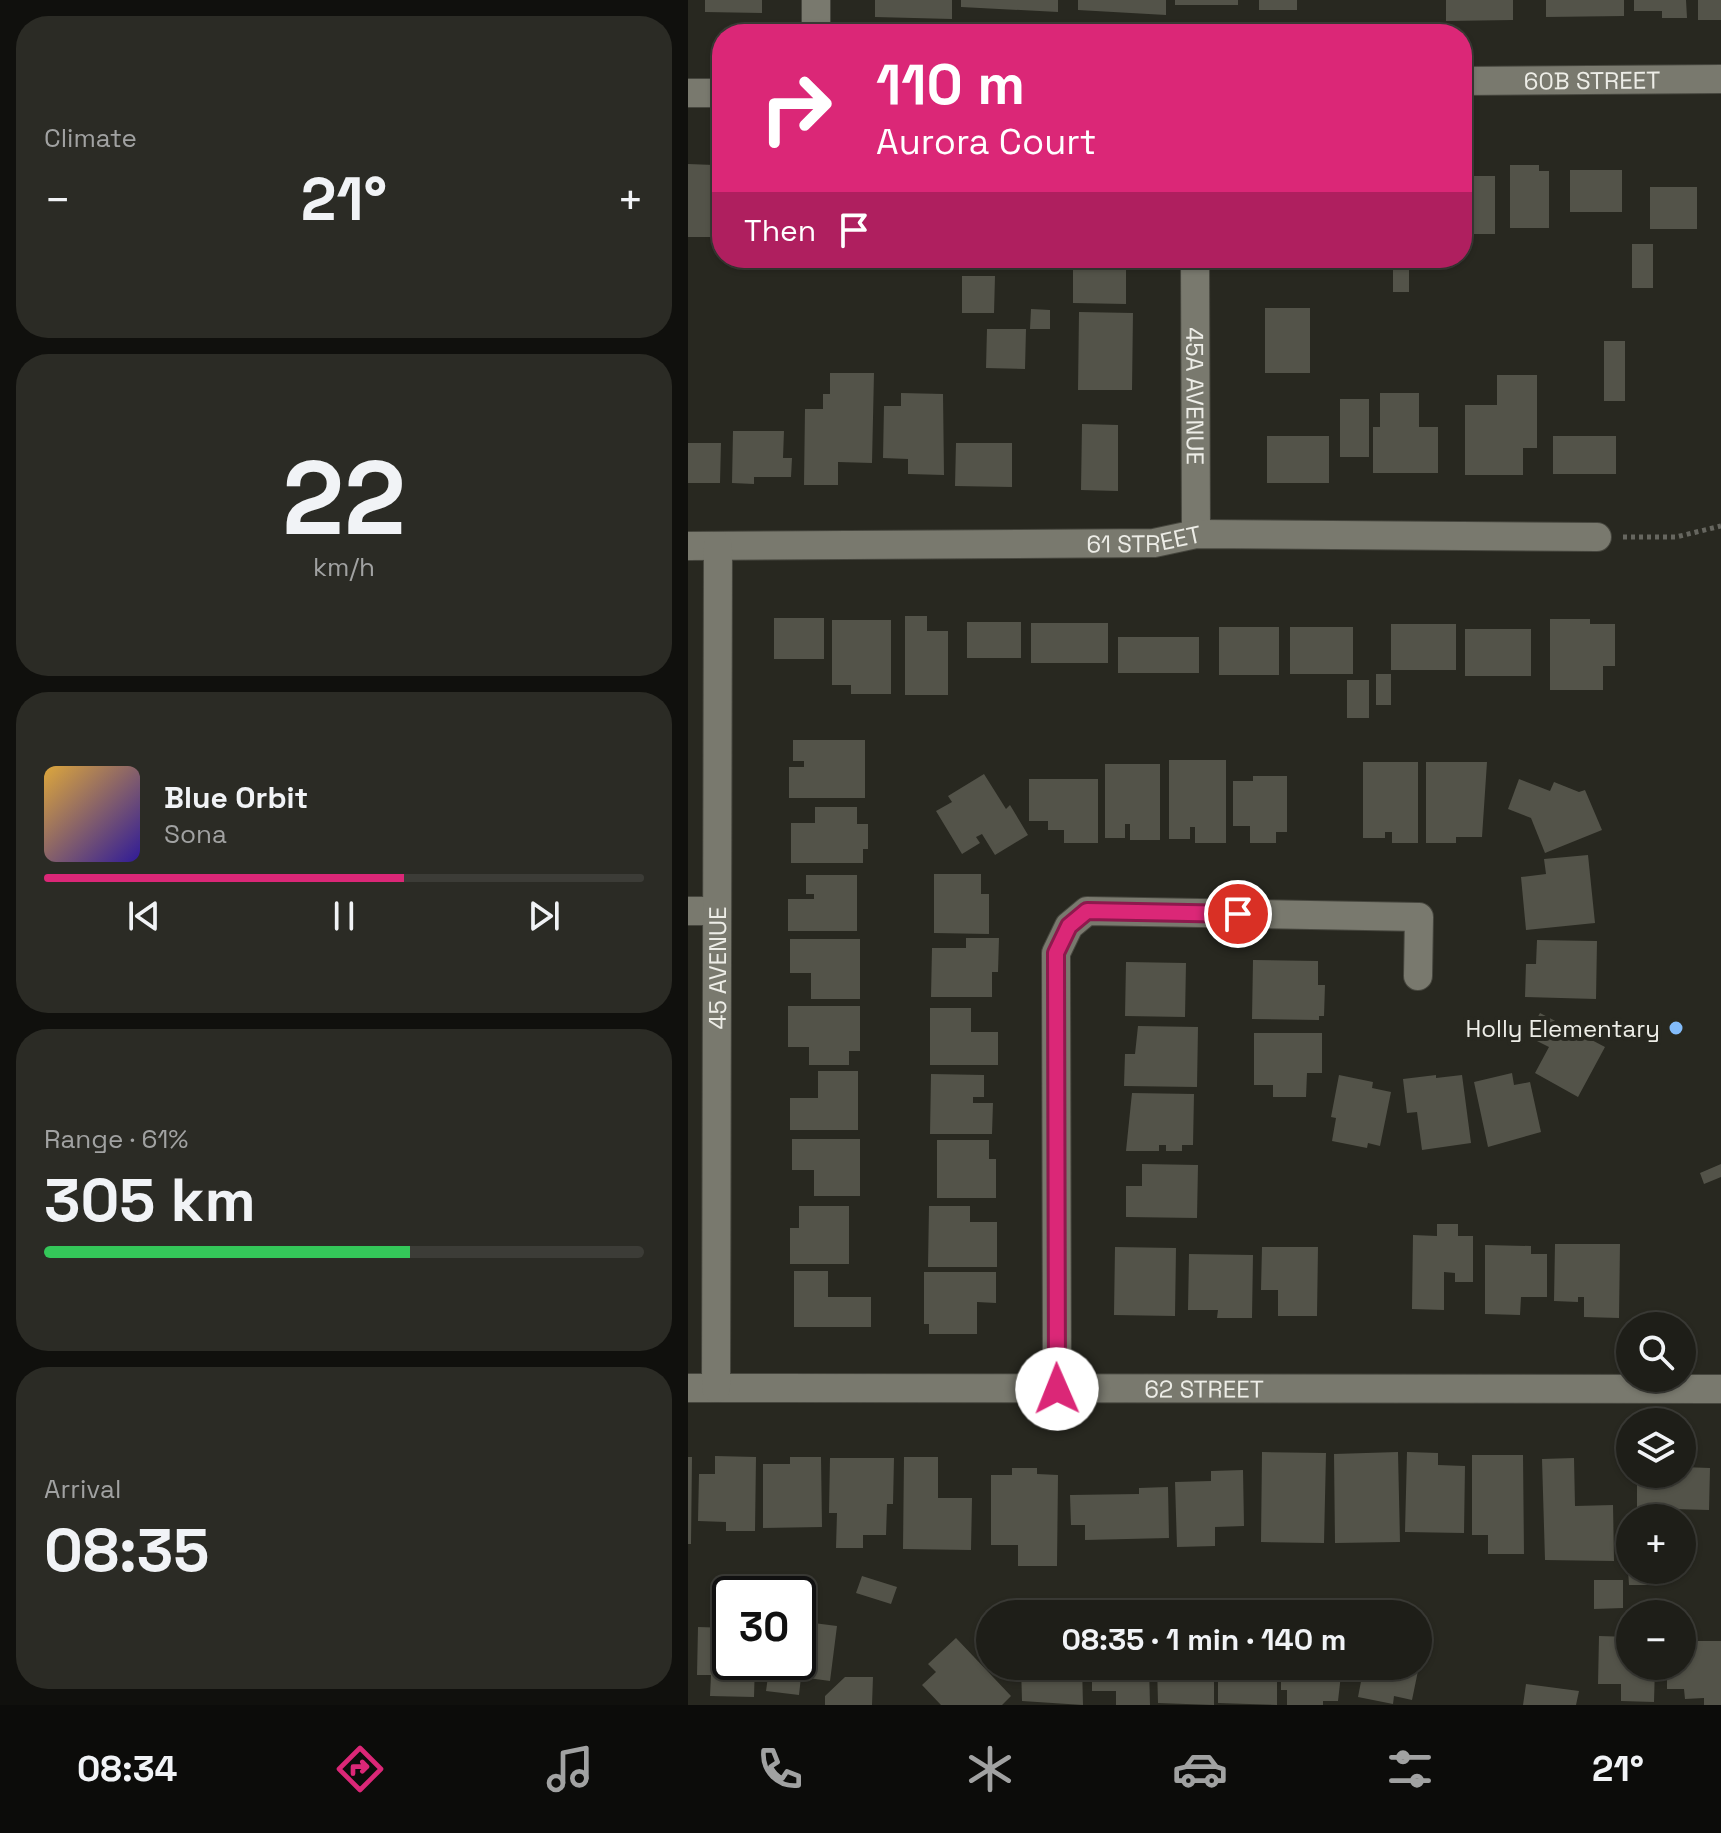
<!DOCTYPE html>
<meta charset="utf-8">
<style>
body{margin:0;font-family:"Space Grotesk",sans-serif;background:#2b2b25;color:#f1f3f6;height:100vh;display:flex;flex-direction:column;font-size:30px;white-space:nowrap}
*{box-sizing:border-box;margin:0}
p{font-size:26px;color:#a1a2a2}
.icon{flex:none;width:44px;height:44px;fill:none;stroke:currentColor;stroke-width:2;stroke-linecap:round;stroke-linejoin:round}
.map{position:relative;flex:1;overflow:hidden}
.panel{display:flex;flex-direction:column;gap:16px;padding:16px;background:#10100d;width:688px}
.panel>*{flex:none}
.hud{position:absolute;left:24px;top:24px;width:760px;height:244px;border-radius:32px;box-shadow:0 2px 6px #0004,0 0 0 2px #3c3c37;background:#db2777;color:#fff;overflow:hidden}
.fabs{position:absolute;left:928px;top:1312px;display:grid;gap:16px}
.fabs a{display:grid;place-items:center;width:80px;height:80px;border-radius:50%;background:#1e1e18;box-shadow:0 2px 6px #0004,0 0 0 2px #3c3c37;font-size:40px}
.speed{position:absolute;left:24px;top:1576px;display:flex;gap:16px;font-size:40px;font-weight:700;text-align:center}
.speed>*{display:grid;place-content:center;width:104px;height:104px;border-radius:50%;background:#1e1e18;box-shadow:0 2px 6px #0004,0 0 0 2px #3c3c37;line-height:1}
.speed .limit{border:4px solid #111;border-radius:12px;background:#fff;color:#111}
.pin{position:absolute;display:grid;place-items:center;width:68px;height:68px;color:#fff;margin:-34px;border:4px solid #fff;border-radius:50%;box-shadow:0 2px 8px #0007}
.me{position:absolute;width:88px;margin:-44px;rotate:359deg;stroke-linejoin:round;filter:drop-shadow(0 0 6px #0008)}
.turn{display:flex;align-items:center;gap:28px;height:168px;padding:0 32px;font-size:36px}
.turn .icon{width:104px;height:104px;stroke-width:2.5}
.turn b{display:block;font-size:56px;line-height:68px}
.then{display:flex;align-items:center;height:76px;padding:0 32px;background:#0003;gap:16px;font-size:30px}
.big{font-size:60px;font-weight:800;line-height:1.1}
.panel .widget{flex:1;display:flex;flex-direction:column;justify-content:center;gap:12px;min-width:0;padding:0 28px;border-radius:32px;background:#2b2b25}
.panel .dial{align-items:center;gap:0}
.dial b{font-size:104px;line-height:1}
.song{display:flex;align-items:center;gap:24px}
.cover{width:96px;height:96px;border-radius:12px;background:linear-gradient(135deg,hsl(40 70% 55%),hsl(250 70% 35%))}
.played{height:8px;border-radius:4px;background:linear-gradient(90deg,#db2777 60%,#3c3c37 60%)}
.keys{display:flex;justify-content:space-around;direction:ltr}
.heat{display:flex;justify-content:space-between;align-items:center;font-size:44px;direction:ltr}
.charge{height:12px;border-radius:6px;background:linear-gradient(90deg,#34c759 61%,#3c3c37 0)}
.trip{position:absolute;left:288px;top:1600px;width:456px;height:80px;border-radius:40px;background:#1e1e18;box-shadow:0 2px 6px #0004,0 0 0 2px #3c3c37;font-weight:800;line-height:80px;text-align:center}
.tab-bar{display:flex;height:128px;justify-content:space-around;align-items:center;background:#0c0c0a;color:#a1a2a2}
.tab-bar .icon{width:56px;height:56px}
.tab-bar .selected{color:#db2777}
.tab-bar b{font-size:36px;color:#f1f3f6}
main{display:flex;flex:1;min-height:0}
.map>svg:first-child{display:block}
</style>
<main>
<section class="panel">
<div class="widget"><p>Climate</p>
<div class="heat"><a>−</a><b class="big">21°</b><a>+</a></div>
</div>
<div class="widget dial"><b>22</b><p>km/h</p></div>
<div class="widget">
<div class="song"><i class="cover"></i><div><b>Blue Orbit</b><p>Sona</p></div></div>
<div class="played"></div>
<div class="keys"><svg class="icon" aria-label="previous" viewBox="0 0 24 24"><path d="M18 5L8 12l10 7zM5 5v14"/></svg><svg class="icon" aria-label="pause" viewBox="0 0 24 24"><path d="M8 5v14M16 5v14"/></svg><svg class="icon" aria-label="next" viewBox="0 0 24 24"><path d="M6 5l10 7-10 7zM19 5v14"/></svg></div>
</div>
<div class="widget"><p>Range · 61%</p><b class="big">305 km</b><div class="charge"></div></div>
<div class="widget"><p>Arrival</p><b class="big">08:35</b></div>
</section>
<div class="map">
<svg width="1033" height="1705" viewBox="0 0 1033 1705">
<rect width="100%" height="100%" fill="#282820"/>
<path fill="#535349" d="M17 0H74V13L17 12Z
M187 0H264V19L187 17Z
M273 0H370V12L273 7Z
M390 0H478V15L390 10Z
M487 0H550V5H487Z
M571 0H609V10H571Z
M758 0H825V20L758 21Z
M858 0H936V16L858 17Z
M946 0H998L999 18H974V11H946Z
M1010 0H1033V20H1010Z
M0 164 26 165 25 237H0Z
M822 165H851V171H861V228H822Z
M882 170H934V212H882Z
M777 176H807V234H774Z
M962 187H1009V229H962Z
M944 244H965V288H944Z
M379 258H438V304L385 303V270H378Z
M705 263H721V292H705Z
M274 276H307L306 313H274Z
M577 308H622V373H577Z
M343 309 362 310V329H342Z
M391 312 445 313 444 390H390Z
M299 329H338L337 369 298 368Z
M916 341H937V401H916Z
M142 373H186L184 463 150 462V485H116L117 409H135V394H142Z
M809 375H849V448H835V475H777V405H809Z
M213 393 255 394 256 475 220 474V459L195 458 196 406H213Z
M692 393H731V427H750V473H685V427H692Z
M652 399H681V457H652Z
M394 424 430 425V491L393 490Z
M45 431H96L95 458H104L103 477H66V484L44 483Z
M579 436H641V483H579Z
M865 436H928V474H865Z
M0 443H33L32 483H0Z
M268 443H324V487L267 486Z
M217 616H239V631H260V695H217Z
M86 618H136V659H86Z
M862 619H902V624H927V666H915V690H862Z
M144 620H203V694H163V685H144Z
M279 622H333V658H279Z
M343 623H420V663H343Z
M703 624H768V670H703Z
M531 627H591V675H531Z
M602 627H665V674H602Z
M777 629H843V676H777Z
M430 637H511V673H430Z
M688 674H703V705H688Z
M659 680H681V718H659Z
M105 740H177V798H101V767H116V761H105Z
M481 760H538V843H507V827H502V839H481Z
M675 762H730V843H704V832H697V838H675Z
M738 762H799L794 837H768V843H738Z
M417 764H472V840H442V824H437V838H417Z
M296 774 318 809 322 805 340 835 307 855 294 834 288 837 292 843 274 854 248 811 264 802 260 796Z
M565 776H599V832H588V843H562V826H545V781H565Z
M341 779H410V843H376V830H360V821H341Z
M831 779 862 791 866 782 891 792 897 790 914 830 857 853 843 818 820 809Z
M127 807H169V824H180V849H175V863H103V823H127Z
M900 855 907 923 838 930 833 877 858 874 856 859Z
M246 874H293V894H301V934L246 933Z
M118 875H169V931H100V899H126V894H118Z
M278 938H311L310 972H304V997H243L244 948H278Z
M102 939H172V999H123V973H102Z
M849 940 909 941 908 999 837 997 838 964H848Z
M565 960 630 961V985H637L636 1016H631V1020L564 1019Z
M438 962 498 963 497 1017 437 1016Z
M100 1006H172V1051H161V1065H121V1047H100Z
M242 1008H283V1032H310V1065H242Z
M852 1013 917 1047 890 1097 847 1073 861 1047 839 1036Z
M450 1026 510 1027 509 1087 436 1086 437 1054H447Z
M566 1033H634V1073H619L618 1097H585V1085H566Z
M130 1071H170V1130H102V1098H130Z
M824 1073 826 1085 842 1082 853 1132 800 1147 786 1082Z
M243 1074 296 1075V1097H285V1103H305L304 1134H242Z
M651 1075 685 1082 684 1088 703 1092 692 1146 680 1143 679 1148 644 1141 648 1118 643 1117Z
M748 1075V1078L774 1075 783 1143 734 1150 729 1112 719 1113 715 1079Z
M444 1093 506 1094 505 1145H494V1151H478V1145H471V1151H438Z
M104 1139H172V1196H126V1170H104Z
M249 1140H301V1159H308V1198H249Z
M454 1164 510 1165 509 1218 438 1217V1186H454Z
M1033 1164V1177L1016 1184 1012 1173Z
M111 1206H161V1264H102V1228H111Z
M241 1206H282V1222H309V1267H240Z
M749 1224H770V1236H785V1282H767V1273L756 1272V1310L724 1309 725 1235 749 1236Z
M867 1244H932L931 1318 896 1317V1297H890V1302L866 1301Z
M797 1245 843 1246V1254H859V1297H833L832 1315 797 1314Z
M427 1247 488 1248 487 1316 426 1315Z
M574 1247H630L629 1316H590V1290H573Z
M501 1254 565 1255 564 1318H529L530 1310H500Z
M106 1271H140V1297H183V1327H106Z
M236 1272H308V1303L289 1302V1334H241V1324H236Z
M574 1452 638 1453 636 1543 573 1542Z
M710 1452 712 1542 647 1543 646 1454Z
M719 1452 750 1453V1465L777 1466 776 1533 717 1532Z
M784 1455H835L836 1554H800V1535H784Z
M27 1456 68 1457 67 1531H38V1522L10 1521 11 1474H27Z
M0 1457H4L3 1544H0Z
M102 1457H133L134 1527 75 1528V1464H102Z
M216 1457H250V1498H284L283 1550 215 1549Z
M142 1458H206L205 1504H199L198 1535H175V1548H148L149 1513H141Z
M886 1458 887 1506 925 1505 926 1561 857 1560 854 1459Z
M994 1467 1022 1468 1021 1510 949 1508V1474H994Z
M324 1468H349V1474L370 1475 369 1566H330V1545H303V1475H324Z
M555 1470 556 1526 527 1527V1546L489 1547 487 1482 523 1481V1471Z
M480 1487 481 1538 397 1540V1525H383L382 1495 451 1494V1488Z
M940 1570H973V1585H941Z
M174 1576 209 1587 203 1604 168 1593Z
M906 1580H935V1608L906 1609Z
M110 1621 149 1626 142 1681 113 1677 111 1695 78 1691 82 1662H110Z
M10 1627 42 1628V1662H67L66 1697 22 1696 23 1675H9Z
M911 1636 942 1637V1666H967L966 1702 933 1701V1684H910Z
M268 1638 323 1696 314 1705H253L234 1685 248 1672 240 1664Z
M994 1641H1033V1705H1016V1698L997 1699 996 1689H979V1666H994Z
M333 1666H394L395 1705 334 1701Z
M404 1666H461L462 1705H428V1691H404Z
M469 1666H526V1705L470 1703Z
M530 1666H589V1705L530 1703Z
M593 1666H654L650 1701H635V1705H599V1690H593Z
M676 1666H731L724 1700 706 1696 705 1704 670 1697Z
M157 1677H185L184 1705H137V1696Z
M838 1684 891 1691 888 1705H835Z"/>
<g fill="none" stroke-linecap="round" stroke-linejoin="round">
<g stroke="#46463e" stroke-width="30">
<g id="minor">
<path d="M128 34V0"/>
<path id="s1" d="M774 81 1033 79"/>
<path d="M0 93H34"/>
<path id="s2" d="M507 258 508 534"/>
<path id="s3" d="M0 546 466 543 508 534 909 537"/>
<path d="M0 911H29"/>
<path id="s4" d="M0 1388 1033 1389"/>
<path id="s5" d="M28 1388 30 546"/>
<path d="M369 1389 368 953 381 926 399 911 731 917 730 976"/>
</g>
</g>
<path stroke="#66665f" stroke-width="5" stroke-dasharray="4 4" stroke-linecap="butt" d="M935 537H988L1033 526"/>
<use href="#minor" stroke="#79796e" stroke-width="28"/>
</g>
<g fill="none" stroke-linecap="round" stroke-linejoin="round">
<g stroke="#8e194d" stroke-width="20">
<path id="route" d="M369 1389 368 953 381 926 399 911 550 914"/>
</g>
<use href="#route" stroke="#db2777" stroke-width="14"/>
</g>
<circle fill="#83bcfb" stroke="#282820" stroke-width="3" cx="988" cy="1028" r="8"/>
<g text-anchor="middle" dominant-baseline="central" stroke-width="8" stroke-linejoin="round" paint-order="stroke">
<g font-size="24" fill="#edede7" stroke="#282820">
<text stroke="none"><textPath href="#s1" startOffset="130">60B STREET</textPath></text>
<text stroke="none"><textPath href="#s2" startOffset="138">45A AVENUE</textPath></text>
<text stroke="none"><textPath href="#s3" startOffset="456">61 STREET</textPath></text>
<text stroke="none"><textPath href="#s5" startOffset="420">45 AVENUE</textPath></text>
<text stroke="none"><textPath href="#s4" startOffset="516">62 STREET</textPath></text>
</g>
<g font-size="24" fill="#edede7" stroke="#282820" text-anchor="end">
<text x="972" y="1028">Holly Elementary</text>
</g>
</g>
</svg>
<div class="fabs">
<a><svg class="icon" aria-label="search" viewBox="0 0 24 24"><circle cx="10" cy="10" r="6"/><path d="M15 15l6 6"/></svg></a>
<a><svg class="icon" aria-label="layers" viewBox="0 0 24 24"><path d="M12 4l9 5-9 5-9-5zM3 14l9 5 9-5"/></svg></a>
<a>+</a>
<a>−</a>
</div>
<div class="speed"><div class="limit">30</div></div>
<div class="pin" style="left:550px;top:914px;background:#d93025"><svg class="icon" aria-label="arrive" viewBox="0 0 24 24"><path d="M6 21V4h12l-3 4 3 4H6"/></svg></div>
<svg class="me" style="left:369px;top:1389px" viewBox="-20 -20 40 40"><circle r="19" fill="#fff"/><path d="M0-13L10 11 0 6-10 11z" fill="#db2777"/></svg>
<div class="trip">08:35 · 1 min · 140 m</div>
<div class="hud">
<div class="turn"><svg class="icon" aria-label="right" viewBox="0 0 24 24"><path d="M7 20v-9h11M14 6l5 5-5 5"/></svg><div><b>110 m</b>Aurora Court</div></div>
<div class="then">Then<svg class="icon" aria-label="arrive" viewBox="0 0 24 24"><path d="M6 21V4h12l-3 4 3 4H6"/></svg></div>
</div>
</div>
</main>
<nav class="tab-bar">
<b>08:34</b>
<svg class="icon selected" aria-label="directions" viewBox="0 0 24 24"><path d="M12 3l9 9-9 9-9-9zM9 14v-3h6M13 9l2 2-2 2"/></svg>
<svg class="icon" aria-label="music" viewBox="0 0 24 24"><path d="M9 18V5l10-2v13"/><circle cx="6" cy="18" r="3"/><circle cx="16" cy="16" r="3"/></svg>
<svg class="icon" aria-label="phone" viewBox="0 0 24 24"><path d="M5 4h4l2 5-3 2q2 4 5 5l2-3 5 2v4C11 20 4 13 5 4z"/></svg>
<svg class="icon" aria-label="climate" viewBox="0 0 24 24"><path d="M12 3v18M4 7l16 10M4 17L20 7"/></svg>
<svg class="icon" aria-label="car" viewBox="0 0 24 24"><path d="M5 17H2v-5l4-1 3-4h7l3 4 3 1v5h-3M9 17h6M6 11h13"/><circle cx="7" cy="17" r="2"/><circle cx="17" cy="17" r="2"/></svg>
<svg class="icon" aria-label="filters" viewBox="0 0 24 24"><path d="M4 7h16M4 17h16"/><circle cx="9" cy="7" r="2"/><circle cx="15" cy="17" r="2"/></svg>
<b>21°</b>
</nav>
